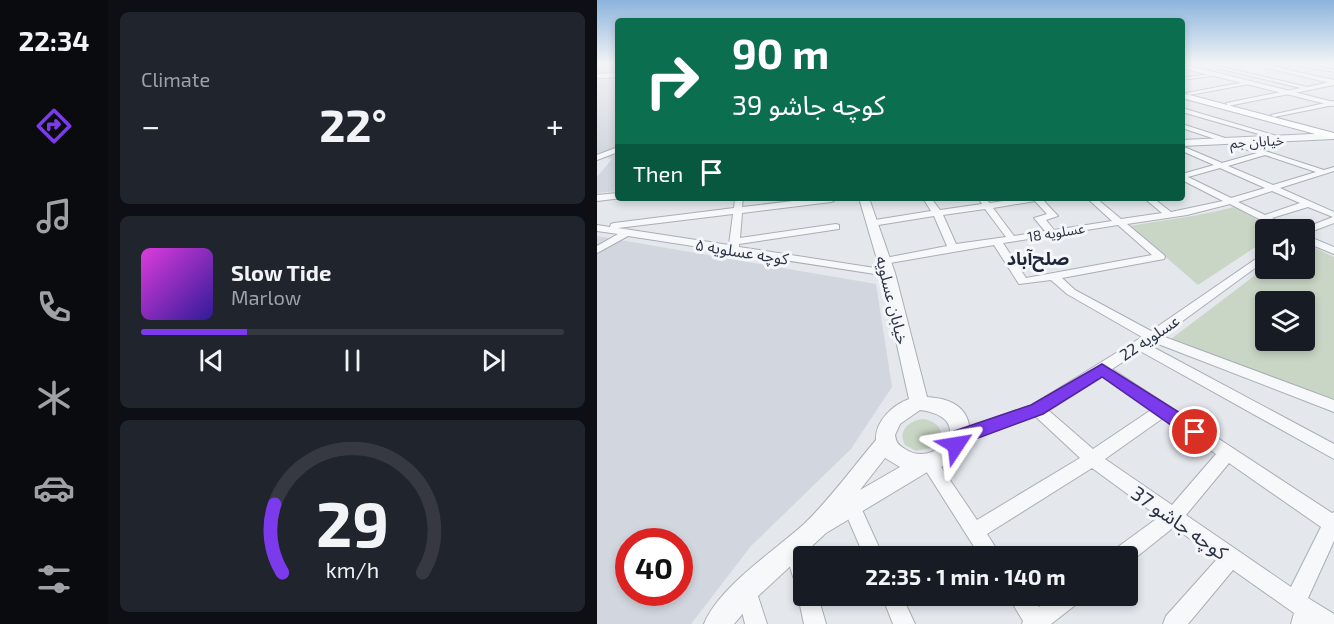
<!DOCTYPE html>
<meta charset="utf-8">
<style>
body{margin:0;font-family:"Exo 2","Noto Sans Arabic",sans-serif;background:#20242c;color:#f1f3f6;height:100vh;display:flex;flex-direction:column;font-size:22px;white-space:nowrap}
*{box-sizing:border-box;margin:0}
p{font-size:20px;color:#9ea1a6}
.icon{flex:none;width:33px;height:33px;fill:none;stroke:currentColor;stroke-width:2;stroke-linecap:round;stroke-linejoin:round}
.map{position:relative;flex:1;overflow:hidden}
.side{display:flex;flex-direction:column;gap:12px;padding:12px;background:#0d0f14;width:489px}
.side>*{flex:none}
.hud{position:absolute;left:18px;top:18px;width:570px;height:183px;border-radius:6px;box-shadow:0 3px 9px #0003;background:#0b6e4f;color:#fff;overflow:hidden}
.tools{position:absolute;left:658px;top:219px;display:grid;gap:12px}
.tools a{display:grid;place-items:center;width:60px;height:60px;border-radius:6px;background:#171b24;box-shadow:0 3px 9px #0003;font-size:30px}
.speed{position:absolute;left:18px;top:528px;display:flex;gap:12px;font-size:30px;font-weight:700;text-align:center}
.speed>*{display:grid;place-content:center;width:78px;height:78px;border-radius:50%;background:#171b24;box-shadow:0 3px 9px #0003;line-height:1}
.speed .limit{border:9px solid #d22;background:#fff;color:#111}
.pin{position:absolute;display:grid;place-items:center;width:51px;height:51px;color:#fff;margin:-26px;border:3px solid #fff;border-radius:50%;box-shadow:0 2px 6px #0007}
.me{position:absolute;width:66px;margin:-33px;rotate:57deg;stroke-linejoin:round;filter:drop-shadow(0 0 4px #0008)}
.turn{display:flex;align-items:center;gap:21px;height:126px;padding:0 18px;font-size:27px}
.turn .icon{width:78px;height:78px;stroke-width:2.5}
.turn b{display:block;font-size:42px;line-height:51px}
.then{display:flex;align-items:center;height:57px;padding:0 18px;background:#0003;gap:12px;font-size:22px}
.big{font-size:45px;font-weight:700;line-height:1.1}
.side .tile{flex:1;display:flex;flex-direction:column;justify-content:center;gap:9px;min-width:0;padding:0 21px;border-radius:9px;background:#20242c}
.side .dial{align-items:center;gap:0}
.dial svg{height:156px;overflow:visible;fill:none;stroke:#363941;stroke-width:7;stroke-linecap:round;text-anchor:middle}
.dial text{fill:#f1f3f6;stroke:none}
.song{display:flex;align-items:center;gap:18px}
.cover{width:72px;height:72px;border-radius:9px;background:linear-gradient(135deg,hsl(300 70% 55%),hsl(250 70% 35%))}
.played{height:6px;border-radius:3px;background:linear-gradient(90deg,#7c3aed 25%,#363941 25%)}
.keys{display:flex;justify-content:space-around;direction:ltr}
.heat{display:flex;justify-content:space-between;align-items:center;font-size:33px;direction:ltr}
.trip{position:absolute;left:196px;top:546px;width:345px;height:60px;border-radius:6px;background:#171b24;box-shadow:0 3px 9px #0003;font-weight:700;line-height:60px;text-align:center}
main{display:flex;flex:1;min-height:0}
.tabs{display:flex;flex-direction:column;width:108px;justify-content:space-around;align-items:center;background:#090b0e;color:#9ea1a6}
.tabs .icon{width:42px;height:42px}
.tabs .on{color:#7c3aed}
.tabs b{font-size:27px;color:#f1f3f6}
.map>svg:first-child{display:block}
</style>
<main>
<nav class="tabs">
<b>22:34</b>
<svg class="icon on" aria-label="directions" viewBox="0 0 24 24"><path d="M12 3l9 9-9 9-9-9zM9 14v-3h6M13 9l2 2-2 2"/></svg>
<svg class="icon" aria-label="music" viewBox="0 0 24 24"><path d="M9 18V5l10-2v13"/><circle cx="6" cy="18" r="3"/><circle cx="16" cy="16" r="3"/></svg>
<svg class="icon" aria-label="phone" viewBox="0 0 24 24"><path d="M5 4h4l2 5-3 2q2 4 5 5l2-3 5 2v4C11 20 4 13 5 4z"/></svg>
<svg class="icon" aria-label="climate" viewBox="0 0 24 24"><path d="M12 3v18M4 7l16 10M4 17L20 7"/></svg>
<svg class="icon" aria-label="car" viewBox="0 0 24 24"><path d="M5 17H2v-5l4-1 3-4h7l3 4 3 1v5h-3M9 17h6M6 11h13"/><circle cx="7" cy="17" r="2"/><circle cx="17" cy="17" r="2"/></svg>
<svg class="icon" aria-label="filters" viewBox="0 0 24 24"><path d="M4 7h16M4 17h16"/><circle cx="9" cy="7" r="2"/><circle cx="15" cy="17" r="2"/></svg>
</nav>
<section class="side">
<div class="tile"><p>Climate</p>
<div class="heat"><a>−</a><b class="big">22°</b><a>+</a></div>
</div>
<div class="tile">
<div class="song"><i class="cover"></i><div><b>Slow Tide</b><p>Marlow</p></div></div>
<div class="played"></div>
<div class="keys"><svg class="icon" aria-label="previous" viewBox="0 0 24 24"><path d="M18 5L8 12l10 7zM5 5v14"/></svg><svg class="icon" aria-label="pause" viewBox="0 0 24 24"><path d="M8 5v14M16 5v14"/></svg><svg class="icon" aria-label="next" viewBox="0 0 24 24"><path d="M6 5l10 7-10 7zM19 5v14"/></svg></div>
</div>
<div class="tile dial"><svg viewBox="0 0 100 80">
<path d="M14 69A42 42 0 1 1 86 69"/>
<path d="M14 69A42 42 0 0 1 10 34" stroke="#7c3aed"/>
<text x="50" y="56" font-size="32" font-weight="700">29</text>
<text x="50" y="72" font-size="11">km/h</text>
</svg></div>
</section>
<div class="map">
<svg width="737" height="624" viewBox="0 0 737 624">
<rect width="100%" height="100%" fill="#e4e7ec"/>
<path fill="#d2d6de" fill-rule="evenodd" d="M0 64H21V191L0 193V177L15 159 0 156Z
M0 236 279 284 295 387 254 449 154 546 94 624H0ZM32 542H82V592H32Z"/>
<path fill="#c9d6c5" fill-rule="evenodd" d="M637 207 677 229 669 230V240L601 285 533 226C568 220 602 216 637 207Z
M708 243 737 257V403L574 339 669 267V268H708ZM669 302H708V340H669Z
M327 419C343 422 350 434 338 447L319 451 308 445C300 430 313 420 327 419Z"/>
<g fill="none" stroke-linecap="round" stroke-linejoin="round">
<g stroke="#a9aeb7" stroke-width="2">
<path id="minor" d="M693 64H705L737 70V72L699 65 678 69 676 68Z
M620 66 710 87 737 81V85L631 106 629 103 704 88 620 68Z
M619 73 621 75 585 80V78Z
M654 81 652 84 592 95 589 93Z
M737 101V105L677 117 674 115Z
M585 108 690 139 691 140 686 141 585 112Z
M585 124 727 170 737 167V171L683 188 737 212V223L708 234V230L705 229 736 217 711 207 675 218 695 230H683L633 204 590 215 530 224 567 255 568 257 567 259 465 278 478 290 554 331 669 252V260L565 336 737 400V412L556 342 552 345 737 444V459L543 351 515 369 735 513 737 512V541L711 598 737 614V624H694L697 613 636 570 591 624H566L569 616 620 559 577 527 532 563 531 556H516L518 549 562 517 495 468 390 534 404 556H383L324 463 326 458 332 456 338 458 380 520 483 458 438 416 363 444 357 442 355 437 357 432 435 405 545 337 470 294 454 280 422 284 397 245 287 264 283 263 282 261 283 259 350 246 337 216 275 226 272 225V221L334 211 326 198H334L343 210 385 204 383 201 387 198 393 203 426 198H447L446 200 461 216 449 220 457 230 515 221 490 198H499L524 219 565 213 547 198H556L574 212 626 201 585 180V174L617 165 585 151V146L625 163 660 153 585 128ZM668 155 719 172 676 185 631 166ZM623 168 668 188 634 198 591 177ZM675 191 703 203 668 215 641 202ZM438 201 450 214 437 218 448 231 417 236 396 208ZM388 209 409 237 359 244 346 215ZM521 225 555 255 429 278 406 243ZM504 375 554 410 496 449 451 410ZM566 418 619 454 575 505 508 459ZM632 463 724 527 694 587 589 515Z
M21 147V152L0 160V155Z
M138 198H146L145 207 221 198H238L237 201 234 202 145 213 143 238 239 224 242 225V229L142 244V247L291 270 296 273 291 276 31 236 0 253V246L21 234 0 231V225L13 227 14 224 17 223 137 208ZM136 214 132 245 21 228Z
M708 235 737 247V254L708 242Z
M255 499 261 501 286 556H267L246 507 249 501Z
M199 537 206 540 211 556H207V596H221L229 624H207L201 596 204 589 200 587C195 574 187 553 192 540Z
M150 581 157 584 170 624H148L140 591 143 584Z
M285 596H305L318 624H296Z
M411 596H433L442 607 457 596H484L481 603 454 624H425L426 621Z"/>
</g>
<g stroke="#a9aeb7" stroke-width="2">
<path id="tertiary" d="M585 64 737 102V106L585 68Z
M654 64H663L737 80V84Z
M21 73V77L0 78V74Z
M736 133V139L585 146V140Z
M21 193V198H25L0 201V195Z
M262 198H272L298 273 330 397C342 398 355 400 364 409 387 434 357 467 332 471L229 533 159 598 137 624H107C122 587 177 551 207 524 233 499 256 467 279 440 278 421 296 405 312 399L284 273ZM323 410C383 418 339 470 308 449 301 445 299 442 298 435L303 424ZM288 458 303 467 263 490Z"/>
</g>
<g stroke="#a3abb8" stroke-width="2">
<path id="primary" d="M585 93 737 133V139L585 98Z"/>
</g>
<use href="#minor" fill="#f7f8fa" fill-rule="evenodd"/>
<use href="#tertiary" fill="#f7f8fa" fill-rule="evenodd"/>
<use href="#primary" fill="#fff" fill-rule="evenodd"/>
</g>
<linearGradient id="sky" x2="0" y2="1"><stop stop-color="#8bb4dd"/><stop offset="0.42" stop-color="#f3f4f6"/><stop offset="1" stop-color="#f3f4f6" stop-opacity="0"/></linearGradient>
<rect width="737" height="151" fill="url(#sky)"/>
<path fill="#7c3aed" stroke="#51269a" stroke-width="1.5" d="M505 364 604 426 607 432 604 437 598 439 591 437 505 377 446 414 370 442 366 451 359 453 353 451 350 445 357 431 434 405Z"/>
<g text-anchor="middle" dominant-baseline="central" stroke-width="6" stroke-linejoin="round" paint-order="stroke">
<g font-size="14" fill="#2b3445" stroke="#f4f6f9">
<text transform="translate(660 141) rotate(-3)">خیابان جم</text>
<text transform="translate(459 232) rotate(-9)">عسلویه 18</text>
</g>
<g font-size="16" fill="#2b3445" stroke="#f4f6f9">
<text transform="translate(145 251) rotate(9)">کوچه عسلویه ۵</text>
<text transform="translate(296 300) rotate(76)">خیابان عسلویه</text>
<text transform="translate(552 337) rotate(-34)">عسلویه 22</text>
</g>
<g font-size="18" font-weight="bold" fill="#1d2536" stroke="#f4f6f9">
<text x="441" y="258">صلح‌آباد</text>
</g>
<g font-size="20" fill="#2b3445" stroke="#f4f6f9">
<text transform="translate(583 522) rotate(35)">کوچه جاشو 37</text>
</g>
</g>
</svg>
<div class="tools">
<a><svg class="icon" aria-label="sound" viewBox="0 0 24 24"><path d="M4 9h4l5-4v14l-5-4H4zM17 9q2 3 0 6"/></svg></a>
<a><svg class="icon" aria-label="layers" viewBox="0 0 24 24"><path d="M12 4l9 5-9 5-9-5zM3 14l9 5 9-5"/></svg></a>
</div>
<div class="speed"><div class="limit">40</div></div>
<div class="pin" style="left:598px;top:432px;background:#d93025"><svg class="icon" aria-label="arrive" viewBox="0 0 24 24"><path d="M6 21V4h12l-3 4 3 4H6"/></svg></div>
<svg class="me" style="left:359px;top:445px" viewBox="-20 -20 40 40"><path d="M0-17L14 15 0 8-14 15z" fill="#7c3aed" stroke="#fff" stroke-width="4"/></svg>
<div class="trip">22:35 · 1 min · 140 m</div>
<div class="hud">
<div class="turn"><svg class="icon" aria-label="right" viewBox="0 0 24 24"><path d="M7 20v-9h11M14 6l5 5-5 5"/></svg><div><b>90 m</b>کوچه جاشو 39</div></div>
<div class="then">Then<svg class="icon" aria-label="arrive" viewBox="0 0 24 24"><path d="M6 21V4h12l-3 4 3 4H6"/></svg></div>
</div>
</div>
</main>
